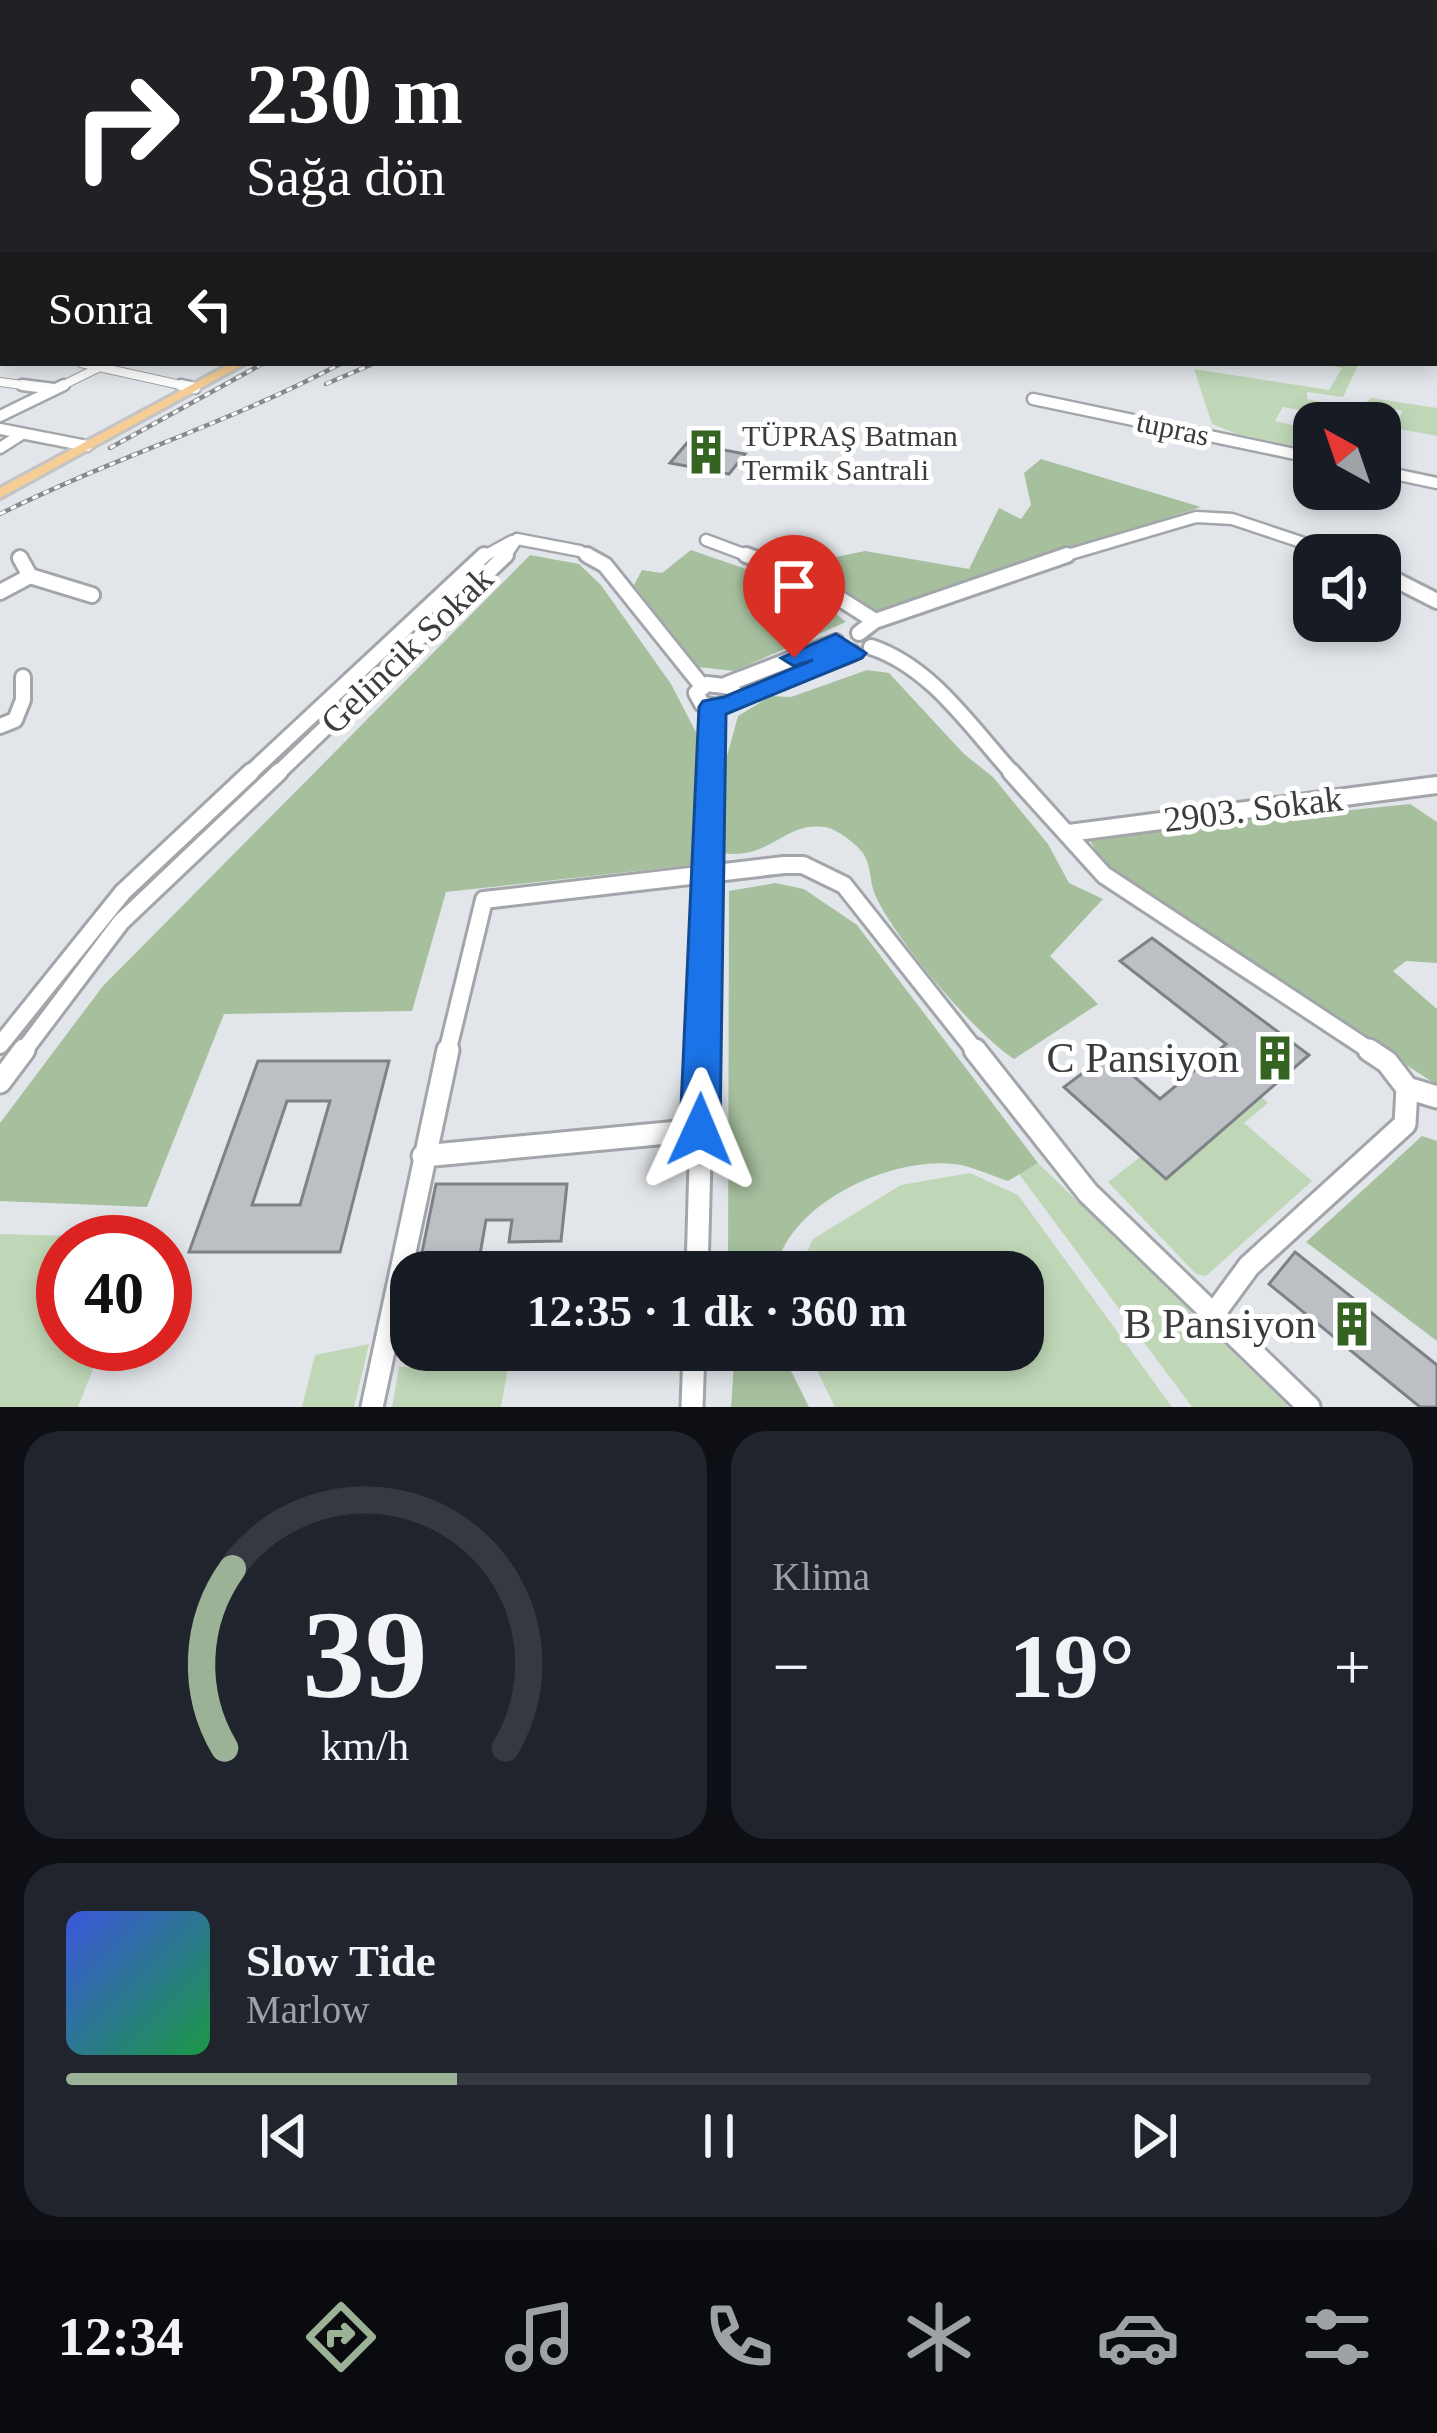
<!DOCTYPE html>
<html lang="tr">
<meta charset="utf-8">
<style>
body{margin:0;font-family:Georgia,serif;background:#20242c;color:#f1f3f6;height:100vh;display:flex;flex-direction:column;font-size:45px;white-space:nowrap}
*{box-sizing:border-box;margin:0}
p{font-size:39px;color:#9ea1a6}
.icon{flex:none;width:66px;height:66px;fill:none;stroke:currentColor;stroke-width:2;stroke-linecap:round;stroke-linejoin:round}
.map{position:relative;height:1407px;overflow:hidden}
.panel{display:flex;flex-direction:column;gap:24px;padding:24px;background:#0d0f14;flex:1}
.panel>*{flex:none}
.banner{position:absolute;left:0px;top:0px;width:1437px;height:366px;box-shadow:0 6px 18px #0003;background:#202124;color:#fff;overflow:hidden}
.needle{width:78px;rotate:320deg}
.tools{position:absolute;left:1293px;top:402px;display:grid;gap:24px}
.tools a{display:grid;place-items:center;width:108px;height:108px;border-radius:24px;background:#171b24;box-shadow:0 6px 18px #0003;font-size:60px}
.speed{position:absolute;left:36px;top:1215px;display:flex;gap:24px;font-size:60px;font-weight:700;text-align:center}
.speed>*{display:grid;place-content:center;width:156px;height:156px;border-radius:50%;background:#171b24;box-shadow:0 6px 18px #0003;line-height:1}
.speed .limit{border:18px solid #d22;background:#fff;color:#111}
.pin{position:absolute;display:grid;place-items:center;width:102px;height:102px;color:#fff;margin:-123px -51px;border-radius:50% 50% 50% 0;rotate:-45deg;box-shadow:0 0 12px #0007}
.pin .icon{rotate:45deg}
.me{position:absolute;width:132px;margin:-66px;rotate:1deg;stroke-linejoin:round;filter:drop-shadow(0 0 9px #0008)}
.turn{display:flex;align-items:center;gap:42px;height:252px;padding:0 48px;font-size:54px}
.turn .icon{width:156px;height:156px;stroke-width:2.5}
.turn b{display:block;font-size:84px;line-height:102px}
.then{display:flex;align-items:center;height:114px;padding:0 48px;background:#0003;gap:24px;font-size:45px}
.big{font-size:90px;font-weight:600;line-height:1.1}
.panel .widget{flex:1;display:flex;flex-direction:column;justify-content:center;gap:18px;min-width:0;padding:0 42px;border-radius:36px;background:#20242c}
.panel .dial{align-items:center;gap:0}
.dial svg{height:312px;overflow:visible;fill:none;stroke:#363941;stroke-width:7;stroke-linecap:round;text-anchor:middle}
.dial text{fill:#f1f3f6;stroke:none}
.song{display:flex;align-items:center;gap:36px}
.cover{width:144px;height:144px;border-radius:18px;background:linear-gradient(135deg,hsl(230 70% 55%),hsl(140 70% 35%))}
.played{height:12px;border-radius:6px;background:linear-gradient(90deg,#9cb297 30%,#363941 30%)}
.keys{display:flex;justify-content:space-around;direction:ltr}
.heat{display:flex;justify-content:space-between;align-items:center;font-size:66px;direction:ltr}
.panel .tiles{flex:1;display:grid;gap:24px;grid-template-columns:1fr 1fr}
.widget:last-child{grid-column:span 2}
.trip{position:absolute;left:390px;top:1251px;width:654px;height:120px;border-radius:36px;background:#171b24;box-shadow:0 6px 18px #0003;font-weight:600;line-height:120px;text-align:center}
.menu{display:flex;height:192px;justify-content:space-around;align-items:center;background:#090b0e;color:#9ea1a6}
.menu .icon{width:84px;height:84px}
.menu .on{color:#9cb297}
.menu b{font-size:54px;color:#f1f3f6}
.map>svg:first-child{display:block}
</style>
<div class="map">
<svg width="1437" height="1407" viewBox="0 0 1437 1407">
<rect width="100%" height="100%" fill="#e2e6ea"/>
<path fill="#bfd7b7" d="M1317 363 1358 365 1343 397 1307 392V399L1339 406 1327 410 1332 416 1283 407 1275 421 1314 430V450L1237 434 1212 424 1194 369 1329 390 1342 368Z
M1371 398 1437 408V436L1367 423 1371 420 1361 411 1399 418 1403 411 1365 403Z
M1262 1097 1268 1103 1244 1123 1312 1181 1206 1276 1196 1274 1108 1182 1140 1157 1166 1179 1210 1140 1195 1115 1218 1135Z
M1038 1163 1289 1407H1192L1019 1174Z
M970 1173 1018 1195 1172 1407H835L807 1350H1023V1272H798L813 1239 901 1185Z
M0 1234 145 1238 144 1242H63V1344H103L78 1407H0Z
M369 1344 354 1407H302L315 1355Z
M481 1350H511L501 1407H392L399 1367 477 1366Z"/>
<path fill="#a6c09e" d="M1041 459 1201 507 875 612 797 565 865 551 969 569 999 508 1021 519 1031 505 1024 473Z
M691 550 809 591 846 622 734 671 698 667 634 585 642 570 662 573Z
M530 555 579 564 601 585 671 684 699 738 691 865 446 892 412 1011 224 1014 147 1207 0 1201V1123L103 986Z
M867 670 889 673 964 754 993 777 1048 844 1069 883 1103 899 1050 956 1098 1004 1014 1059C975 1034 896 940 876 897 869 883 872 866 863 853 855 843 837 829 825 827 783 821 771 861 721 853V778L738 716 771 696 791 697Z
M1410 804 1437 822V963L1406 961 1393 971 1437 1009V1085L1108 871 1088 837Z
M775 883 804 889 857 925 1038 1163 1008 1181C992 1176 972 1166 954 1164 890 1157 788 1203 775 1272H728L729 891Z
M1422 1136 1437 1141V1341L1306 1242Z
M735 1350H752L787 1363 809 1407H731Z"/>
<path fill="#bcc0c4" stroke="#7e8286" stroke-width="3" fill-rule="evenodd" d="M687 443 745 454 729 474 670 463Z
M1152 938 1309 1055 1166 1179 1064 1087 1108 1054 1160 1099 1226 1044 1120 961Z
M258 1061H389L340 1252H189ZM287 1101H330L300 1205H252Z
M436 1184H567L561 1241 509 1242 512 1220H486L477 1272H418Z
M1295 1252 1437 1365V1407H1420L1269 1284Z"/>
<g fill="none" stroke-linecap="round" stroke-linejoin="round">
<g stroke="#a2a5a9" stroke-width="10">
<path id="minor-far4" d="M81 363 194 388
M0 382 45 388
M57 388 98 368"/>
</g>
<g stroke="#a2a5a9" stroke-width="15">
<path id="minor-far3" d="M22 385 54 389
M181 385 195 388
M1033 399 1314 458
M0 416 64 385
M0 429 87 446
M0 448 22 434
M1380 471 1437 483
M517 539 580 551 592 558
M706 540 754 558
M481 558 512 541
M504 558 517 539
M1057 558 1196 517 1232 519 1340 555"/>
</g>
<g stroke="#a2a5a9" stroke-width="20">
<path id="minor-far2" d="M587 555 605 565 702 686
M746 555 806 577 875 621
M20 558 30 576 92 595
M1380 572 1437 601
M0 592 30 576
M859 633 875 621 1067 555
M871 647C932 667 971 728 1014 775
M707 684 732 687 736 699 718 707 702 704 696 693Z
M727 684 836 642
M736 699 853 653
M0 726 15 720 23 700V677
M248 775 484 555
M276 775 506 555
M710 775 712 707"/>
</g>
<g stroke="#a2a5a9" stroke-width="22">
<path id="minor-far1" d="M1011 772 1104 875 1374 1053
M1069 833 1437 785
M0 1045 123 892 251 772
M22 1053 121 922 279 772
M447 1053 484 900 784 865H803L844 885 977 1053
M703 1053 710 772"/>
</g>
<g stroke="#a2a5a9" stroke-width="27">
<path id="minor" d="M975 1050 1088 1193 1309 1407
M0 1082 24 1050
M1407 1088 1437 1097
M423 1156 700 1130
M697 1272 703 1050
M1213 1315 1249 1266 1405 1124 1407 1088 1387 1062 1369 1050
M372 1407 448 1050
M692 1407 694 1350"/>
</g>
<g stroke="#c4c4c5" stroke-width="6">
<path id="major" d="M0 175H3V179H0Z
M1434 212 1437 213V219L1434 218Z
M232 363H246L0 498V488Z"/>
</g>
<use href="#minor-far4" stroke="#fff" stroke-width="8"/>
<use href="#minor-far3" stroke="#fff" stroke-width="10"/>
<use href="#minor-far2" stroke="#fff" stroke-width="14"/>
<use href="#minor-far1" stroke="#fff" stroke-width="16"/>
<use href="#minor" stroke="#fff" stroke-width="21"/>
<use href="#major" fill="#f6cd94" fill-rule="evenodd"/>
<g stroke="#878a8c" stroke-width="4.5">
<path id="rail" d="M326 384 375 363
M110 448 264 363
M0 514C112 458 232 422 342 363"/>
</g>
<use href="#rail" stroke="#fff" stroke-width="3" stroke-dasharray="6" stroke-linecap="butt"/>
</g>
<linearGradient id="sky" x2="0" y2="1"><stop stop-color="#82b3dc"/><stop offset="0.43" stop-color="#f2f4f6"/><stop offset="1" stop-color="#f2f4f6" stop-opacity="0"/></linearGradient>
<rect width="1437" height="346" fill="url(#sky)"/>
<path fill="#1a73e8" stroke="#114b97" stroke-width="3" d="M836 634 866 653 862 658 726 714 720 1130 714 1142 700 1148 686 1142 680 1130 699 707 703 701 724 697 813 660 794 666 781 658Z"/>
<defs>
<g id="building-bare" transform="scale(3.6)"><path d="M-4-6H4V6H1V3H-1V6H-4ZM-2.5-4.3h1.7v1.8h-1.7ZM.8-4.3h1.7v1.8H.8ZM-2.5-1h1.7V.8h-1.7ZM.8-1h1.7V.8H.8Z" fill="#356322" stroke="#fff" stroke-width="2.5" paint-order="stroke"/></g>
</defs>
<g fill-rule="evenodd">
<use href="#building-bare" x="706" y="452"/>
<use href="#building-bare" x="1275" y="1058"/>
<use href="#building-bare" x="1352" y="1324"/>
</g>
<g text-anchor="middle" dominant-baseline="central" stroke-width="10" stroke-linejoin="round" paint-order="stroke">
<g font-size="30" fill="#3b3c3e" stroke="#fff">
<text transform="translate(1173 428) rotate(12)">tupras</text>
</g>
<g font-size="30" fill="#3b3c3e" stroke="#fff" text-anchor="start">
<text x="742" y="435">TÜPRAŞ Batman<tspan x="742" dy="34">Termik Santrali</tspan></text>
</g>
<g font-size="36" fill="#3b3c3e" stroke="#fff">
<text transform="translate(407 650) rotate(-44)">Gelincik Sokak</text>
<text transform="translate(1253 809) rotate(-7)">2903. Sokak</text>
</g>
<g font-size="42" fill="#3b3c3e" stroke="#fff" text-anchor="end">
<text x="1239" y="1058">C Pansiyon</text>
<text x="1316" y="1324">B Pansiyon</text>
</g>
</g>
</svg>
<div class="tools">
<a><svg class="needle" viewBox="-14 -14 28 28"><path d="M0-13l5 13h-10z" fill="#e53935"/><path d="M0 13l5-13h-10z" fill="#9ea1a6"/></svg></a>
<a><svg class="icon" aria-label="sound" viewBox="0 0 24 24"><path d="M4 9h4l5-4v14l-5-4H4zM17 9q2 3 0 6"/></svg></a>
</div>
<div class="speed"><div class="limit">40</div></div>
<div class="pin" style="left:794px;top:658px;background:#d93025"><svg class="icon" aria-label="arrive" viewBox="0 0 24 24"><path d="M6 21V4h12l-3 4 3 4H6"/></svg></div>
<svg class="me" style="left:700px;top:1130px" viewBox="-20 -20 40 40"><path d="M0-17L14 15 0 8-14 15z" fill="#1a73e8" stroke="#fff" stroke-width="4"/></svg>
<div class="trip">12:35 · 1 dk · 360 m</div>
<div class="banner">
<div class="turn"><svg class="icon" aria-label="right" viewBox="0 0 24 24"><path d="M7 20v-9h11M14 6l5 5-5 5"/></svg><div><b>230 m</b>Sağa dön</div></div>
<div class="then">Sonra<svg class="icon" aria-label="left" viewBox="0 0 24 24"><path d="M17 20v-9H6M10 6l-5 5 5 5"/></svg></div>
</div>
</div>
<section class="panel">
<div class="tiles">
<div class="widget dial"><svg viewBox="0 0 100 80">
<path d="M14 69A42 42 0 1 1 86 69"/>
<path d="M14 69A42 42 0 0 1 16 23" stroke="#9cb297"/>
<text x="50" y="56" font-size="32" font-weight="700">39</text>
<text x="50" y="72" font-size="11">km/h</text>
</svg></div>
<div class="widget"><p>Klima</p>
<div class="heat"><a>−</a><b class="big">19°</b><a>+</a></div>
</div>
<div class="widget">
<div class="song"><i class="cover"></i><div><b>Slow Tide</b><p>Marlow</p></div></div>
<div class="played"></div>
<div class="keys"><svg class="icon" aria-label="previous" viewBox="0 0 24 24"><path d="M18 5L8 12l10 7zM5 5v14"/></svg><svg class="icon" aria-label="pause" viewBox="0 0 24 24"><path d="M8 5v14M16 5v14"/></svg><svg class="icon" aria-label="next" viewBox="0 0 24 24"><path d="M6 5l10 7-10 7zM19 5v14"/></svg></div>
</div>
</div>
</section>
<nav class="menu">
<b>12:34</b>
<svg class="icon on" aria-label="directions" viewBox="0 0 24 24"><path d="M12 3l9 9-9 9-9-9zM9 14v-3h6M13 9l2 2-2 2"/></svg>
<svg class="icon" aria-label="music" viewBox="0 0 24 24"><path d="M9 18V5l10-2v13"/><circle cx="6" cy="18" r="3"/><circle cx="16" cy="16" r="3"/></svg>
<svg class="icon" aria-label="phone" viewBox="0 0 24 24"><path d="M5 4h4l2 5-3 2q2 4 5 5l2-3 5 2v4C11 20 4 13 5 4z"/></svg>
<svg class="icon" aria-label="climate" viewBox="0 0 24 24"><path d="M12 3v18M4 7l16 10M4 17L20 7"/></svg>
<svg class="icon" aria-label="car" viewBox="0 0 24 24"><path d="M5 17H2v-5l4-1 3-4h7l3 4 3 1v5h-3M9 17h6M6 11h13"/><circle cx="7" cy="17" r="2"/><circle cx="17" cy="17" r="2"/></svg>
<svg class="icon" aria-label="filters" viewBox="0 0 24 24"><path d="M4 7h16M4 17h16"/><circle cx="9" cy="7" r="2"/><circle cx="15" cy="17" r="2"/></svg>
</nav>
